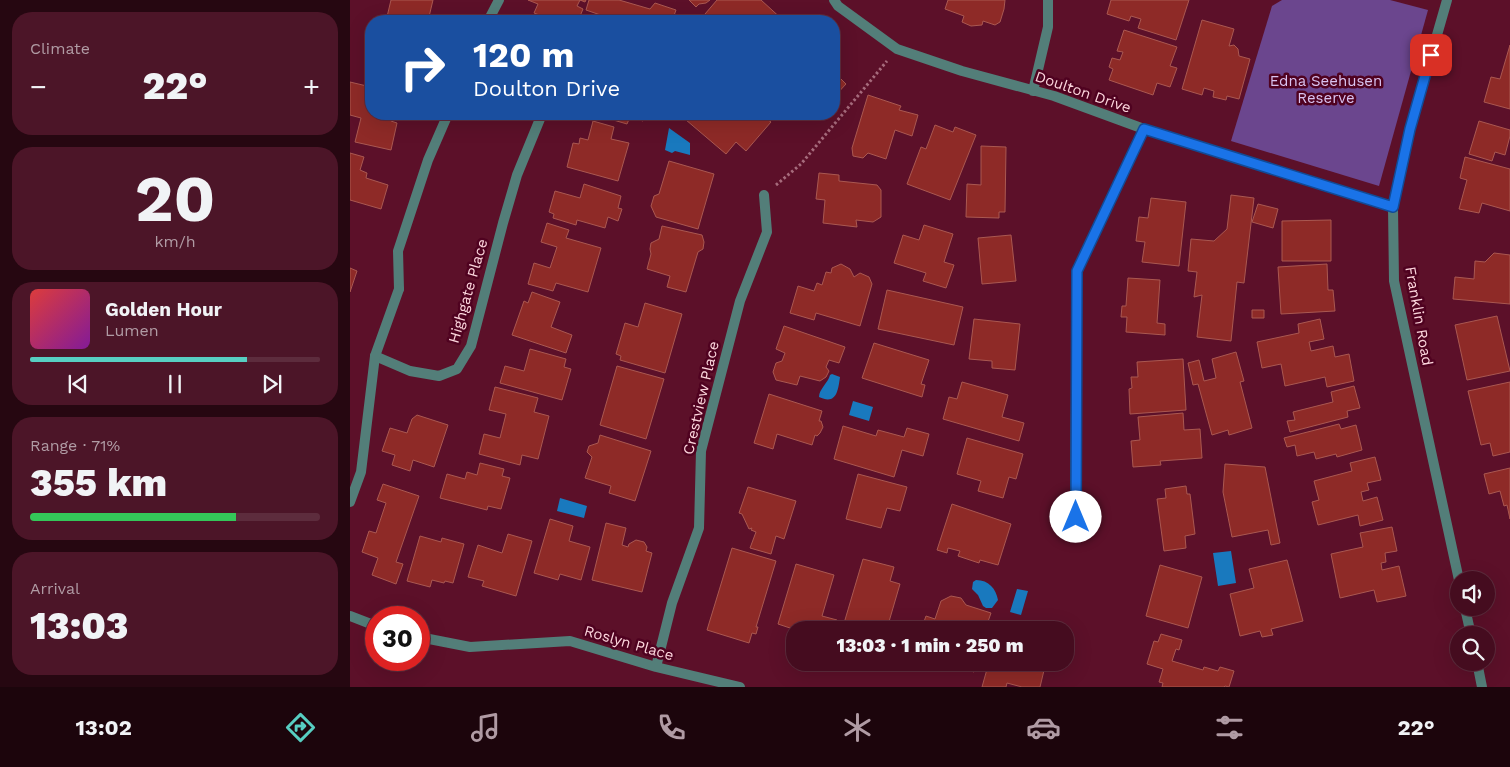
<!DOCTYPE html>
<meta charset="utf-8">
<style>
body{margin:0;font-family:"Work Sans",sans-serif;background:#4c1528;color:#f1f3f6;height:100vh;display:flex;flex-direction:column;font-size:19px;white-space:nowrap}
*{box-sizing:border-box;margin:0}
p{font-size:16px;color:#b09ba4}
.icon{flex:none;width:28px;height:28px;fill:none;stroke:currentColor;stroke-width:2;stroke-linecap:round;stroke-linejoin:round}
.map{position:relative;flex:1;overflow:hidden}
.side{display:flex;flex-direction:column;gap:12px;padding:12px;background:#260711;width:350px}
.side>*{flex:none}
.banner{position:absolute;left:15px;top:15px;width:475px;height:105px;border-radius:20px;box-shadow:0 5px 20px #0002,0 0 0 1px #5d2c3d;background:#1a4fa0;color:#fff;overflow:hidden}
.controls{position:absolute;left:1100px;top:571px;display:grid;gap:10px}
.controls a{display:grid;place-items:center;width:45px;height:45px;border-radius:50%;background:#450c1f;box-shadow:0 5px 20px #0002,0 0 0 1px #5d2c3d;font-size:25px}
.speed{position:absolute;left:15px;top:606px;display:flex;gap:10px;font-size:25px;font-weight:700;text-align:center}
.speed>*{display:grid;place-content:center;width:65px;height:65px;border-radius:50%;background:#450c1f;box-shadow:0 5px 20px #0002,0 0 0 1px #5d2c3d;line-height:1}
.speed .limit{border:8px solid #d22;background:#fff;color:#111}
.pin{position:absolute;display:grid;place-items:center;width:42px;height:42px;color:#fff;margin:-21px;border-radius:10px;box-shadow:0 2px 8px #0006}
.me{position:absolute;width:55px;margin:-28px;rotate:0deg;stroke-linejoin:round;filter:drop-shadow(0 0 4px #0008)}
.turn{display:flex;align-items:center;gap:18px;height:105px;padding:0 25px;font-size:22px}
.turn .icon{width:65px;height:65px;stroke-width:2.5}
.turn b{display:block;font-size:35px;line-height:42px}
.big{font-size:38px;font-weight:800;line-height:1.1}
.side .widget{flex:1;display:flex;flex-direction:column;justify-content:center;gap:8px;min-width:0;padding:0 18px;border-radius:20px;background:#4c1528}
.side .dial{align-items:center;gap:0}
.dial b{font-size:65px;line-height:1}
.song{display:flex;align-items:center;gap:15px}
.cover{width:60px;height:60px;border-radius:8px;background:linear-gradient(135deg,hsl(0 70% 55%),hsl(290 70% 35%))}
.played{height:5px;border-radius:2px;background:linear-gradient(90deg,#57cec2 75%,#5d2c3d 75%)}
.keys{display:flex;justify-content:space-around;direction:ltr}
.heat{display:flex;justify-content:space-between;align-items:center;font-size:28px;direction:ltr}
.charge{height:8px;border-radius:4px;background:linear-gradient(90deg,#34c759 71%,#5d2c3d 0)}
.trip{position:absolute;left:436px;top:621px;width:288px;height:50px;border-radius:20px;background:#450c1f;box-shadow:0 5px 20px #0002,0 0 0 1px #5d2c3d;font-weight:800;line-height:50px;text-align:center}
.tab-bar{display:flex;height:80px;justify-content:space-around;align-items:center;background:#1c050c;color:#b09ba4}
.tab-bar .icon{width:35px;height:35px}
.tab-bar .on{color:#57cec2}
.tab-bar b{font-size:22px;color:#f1f3f6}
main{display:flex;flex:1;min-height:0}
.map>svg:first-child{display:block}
</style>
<main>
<section class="side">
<div class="widget"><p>Climate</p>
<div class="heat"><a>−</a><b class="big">22°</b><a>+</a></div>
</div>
<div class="widget dial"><b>20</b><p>km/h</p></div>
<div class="widget">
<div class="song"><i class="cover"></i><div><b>Golden Hour</b><p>Lumen</p></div></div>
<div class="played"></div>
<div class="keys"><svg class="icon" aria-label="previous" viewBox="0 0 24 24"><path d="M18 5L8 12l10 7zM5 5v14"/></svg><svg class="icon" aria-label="pause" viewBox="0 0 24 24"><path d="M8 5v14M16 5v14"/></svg><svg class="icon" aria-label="next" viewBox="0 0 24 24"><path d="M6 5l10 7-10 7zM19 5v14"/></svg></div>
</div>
<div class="widget"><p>Range · 71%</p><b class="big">355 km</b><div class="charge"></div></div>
<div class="widget"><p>Arrival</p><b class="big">13:03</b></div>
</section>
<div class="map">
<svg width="1160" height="687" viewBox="0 0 1160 687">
<rect width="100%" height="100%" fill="#5c1029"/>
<path fill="#6b468e" d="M932 0H1040L1078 10 1029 186 881 141 922 6Z"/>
<path fill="#1979be" d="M319 128 340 143V155L325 151 322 153 315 150Z
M482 374 490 377C488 392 486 405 469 397 469 389 478 383 480 375Z
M503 401 523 407 519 421 499 415Z
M210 498 237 506 234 518 207 511Z
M881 551 886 583 868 586 863 553Z
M626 580C639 580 646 589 648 600L642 608H636L633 606 628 595 622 589 623 582Z
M667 589 678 591 671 615 660 612Z"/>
<path fill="#8e2a27" stroke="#aa5851" d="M41 0H83L78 21H36Z
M178 0H236L235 2 230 0 227 6 233 9 228 21H202L203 20 184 13 188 4Z
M239 0H269L300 9 305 3 326 10 322 21H264L265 20 236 10Z
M339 0H360L356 3 349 4 346 7Z
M367 0H411L434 21H349Z
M598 0H655L654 9 650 22 645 25 633 21 632 25 621 26 612 22 614 16 595 9Z
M761 0H839L826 40 788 28 791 19 781 16 779 21 757 14Z
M852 20 884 29 879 46 884 45 888 49 889 56 900 59 889 99 877 96 876 100 863 97 864 91 854 88 852 95 832 89Z
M774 30 827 47 820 66 827 68 820 87 807 83 803 95 759 80 763 69 759 67 762 58 770 60 773 52 767 51Z
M1160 45V109L1134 102 1141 77 1150 79Z
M484 72 496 84 484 97Z
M0 82 21 87V114H43L41 121 47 123 41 150 5 142 11 118 0 115Z
M518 95 551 106 549 110 568 115 562 136 545 130 536 159 518 153 513 158 503 156 502 148Z
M243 114H295L293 121 280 117 277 124Z
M329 114H389L392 117 394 114H410L421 122 396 151 386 142 376 154Z
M243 121 264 127 261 139 279 143 268 181 217 167 223 143 229 144 230 138 238 140Z
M1129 121 1160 130V136L1155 155 1145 152 1142 161 1119 154Z
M585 125 603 132 605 127 626 135 600 200 557 184 571 147 576 149Z
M631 146 656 147 655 212H649V218L616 217 617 184 631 185Z
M0 153 14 157 10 170 17 173 16 178 38 185 31 209 0 200Z
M1115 157 1160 169V211L1132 203 1129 213 1109 209 1117 180 1110 178Z
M319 161 364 174 348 229 306 217 301 206 304 196 309 194Z
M469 173 489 175V181L527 185 531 190V217L523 222 506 220 507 227 473 223 475 200 466 199Z
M234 184 271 196 268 208 272 209 268 221 258 217 255 228 227 220 226 225 203 218 204 214 199 212 205 191 230 198Z
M881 195 904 198 894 283 887 282 881 341 847 337 852 295 844 297 847 272 838 271 841 239 864 241 877 229Z
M801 198 836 202 829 266 792 262 795 242 786 241 789 217 798 218Z
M908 204 928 209 923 228 902 222Z
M981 220V261H932V221Z
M197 223 219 230 216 238 251 248 238 292 206 283 203 291 178 284 184 263 200 268 207 247 191 242Z
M574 225 603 234 594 262 604 265 596 288 573 281 576 273 544 263 553 235 569 240Z
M312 226 352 235 354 242 353 249 348 252 336 292 317 287 320 276 297 269 301 254 300 249 301 243 309 239Z
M661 235 666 281 632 284 628 238Z
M1144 253 1160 255V304L1103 299 1105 277 1124 279 1125 261 1135 262Z
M491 264 500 269 504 277 510 273 519 277 522 284 510 326 466 313 464 320 440 313 448 286 464 291 467 283 472 285 476 272 481 273 482 268Z
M977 264 978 290H983L985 311 931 314 928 267Z
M0 268 7 271 0 292Z
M778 278 810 280 807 323 815 324V335L776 332 777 317H771L772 306H776Z
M537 290 613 307 604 345 528 329Z
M182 292 210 302 201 327 222 335 216 353 162 335 174 301 178 303Z
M295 303 332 314 315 373 270 360 271 356 266 354 275 323 288 327Z
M902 310H914V318H902Z
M1147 316 1160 371 1117 380 1105 325Z
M624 319 670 324 665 370 642 368V361L619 359Z
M970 319 974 339 959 342 961 351 983 346 985 357 999 354 1004 381 977 387 975 377 935 386 931 364 912 368 907 342 949 333 948 324Z
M434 326 495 347 489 363 479 360 476 367 479 371 476 377 470 381 450 376 447 385 426 380 423 372 426 363 432 361 435 353 426 349Z
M524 343 579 360 571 384 575 385 572 397 512 378Z
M180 349 216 359 214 367 221 369 212 400 150 383 155 366 174 371Z
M886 352 894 381 890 382 902 428 879 435 878 430 862 435 848 384 843 385 838 363 849 360 854 381 866 378 862 359Z
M833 359 836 410 780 414 779 389 782 388 781 377H788L787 362Z
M267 366 314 379 296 439 250 425Z
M612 382 658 395 652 417 674 423 669 441 593 419 599 397 607 399Z
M1160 382V452L1143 456 1140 443 1131 445 1118 391Z
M1004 386 1010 408 997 411 998 417 940 432 937 421 945 420 943 412 983 402 981 392Z
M145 387 188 398 184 412 199 416 188 459 172 455 170 465 129 454 134 434 150 438 156 414 139 410Z
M419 394 472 411 469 421H471L473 427 470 433 467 436 465 435 462 445 427 434 423 449 404 443Z
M833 413 834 430 850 429 852 458 810 461 811 465 783 467 781 441 790 440 788 417Z
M67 415 98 425 84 467 63 460 60 471 42 465 45 455 32 451 40 428 57 433 62 419Z
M989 424 991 429 1006 425 1012 450 987 457 986 454 966 459 964 452 947 456 945 445 937 447 934 438Z
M493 426 526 436 528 430 554 437 557 428 579 434 573 456 552 450 544 477 484 459Z
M250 435 301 451 285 501 259 493 261 486 235 478 242 457 237 452 239 446 248 443Z
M617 438 673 454 666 479 659 477 653 498 628 491 631 481 607 474Z
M1025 457 1031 480 1017 483 1019 490 1011 492 1013 501 1027 497 1033 520 1010 526 1008 515 968 525 962 502 969 500 964 481 1002 471 1000 463Z
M130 463 154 469 152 476 160 478 151 509 138 506 137 510 90 498 97 474 115 479 117 472 127 475Z
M875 464 915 467 930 543 921 545 918 530 882 537 873 492Z
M1160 468V519L1157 505 1154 506 1150 491 1139 494 1134 474Z
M508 474 557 487 550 511 537 508 531 528 496 519Z
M33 484 69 496 46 562 53 564 46 584 22 575 28 558 12 552 19 531 26 533 36 503 27 500Z
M836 486 837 494H840L845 534 835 536 836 548 814 551 807 499 816 498 815 489Z
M398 487 446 501 434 539 426 536 421 554 400 548 406 532 401 530 402 528 399 529 392 514 389 513Z
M602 504 661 524 648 565 630 560 629 563 608 556 610 551 598 548 597 553 587 550Z
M200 519 223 526 219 541 240 547 231 580 210 574 208 580 184 573Z
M256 523 276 528 272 545 278 547 279 544 286 540 294 542 297 547 296 551 302 553 292 592 242 580Z
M1042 527 1047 551 1035 553 1036 562 1031 563 1032 570 1049 566 1056 596 1027 602 1024 590 990 598 981 554 1013 547 1010 533Z
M158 534 182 541 166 596 132 586 134 581 118 577 128 545 152 553Z
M70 536 91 542 92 538 114 544 103 583 95 581 94 583 82 580 80 587 57 581Z
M382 548 426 561 406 627H408L406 634 402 633 399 643 357 630Z
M513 559 544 567 540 581 550 584 538 625 555 630H492Z
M937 560 953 621 921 629 923 635 912 637 910 631 890 636 880 594 904 588 899 569Z
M446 564 484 575 472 616 487 620 484 630H446L428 624Z
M810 565 852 577 838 628 796 616Z
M601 596 611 598 616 605 641 613 635 630H571L576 616 585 619 591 601Z
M811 634 832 640 829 650 826 649 822 661 853 670 854 667 868 671 870 667 884 671 879 687 875 686 874 687H812L813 683 809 682 813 669 797 664 804 641 808 642Z
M594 662H637L635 668 626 665 624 672Z
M639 662H696L690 687H672L657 683 656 687H632Z"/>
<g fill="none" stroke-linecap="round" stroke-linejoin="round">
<path stroke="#a66b7c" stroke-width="3" stroke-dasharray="2.5 2.5" stroke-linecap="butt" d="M426 185 451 164 537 61"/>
<path stroke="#537e79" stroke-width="10" d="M138 21 149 0
M49 289 48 251 78 160 98 114
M25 356 60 371 89 376 107 369 121 346 153 223 167 175 192 114"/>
<path stroke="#537e79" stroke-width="10" d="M484 0 488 6 547 49 612 71 704 96 794 129 1043 207
M1097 0 1060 129 1043 207 1044 281 1109 580
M683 91 698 27V0
M0 502 11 472 25 356 49 289
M725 517 727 271 794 129
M1115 608 1121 635
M0 616 26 626
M69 637 120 647 220 641 306 667 390 687
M1127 662 1132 687
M306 667 322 603 349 528 351 451 390 301 417 232 414 195"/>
</g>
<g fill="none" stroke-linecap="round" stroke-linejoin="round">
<g stroke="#114b97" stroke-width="12">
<path id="route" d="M726 517 727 271 794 129 1043 207 1060 129 1081 55"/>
</g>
<use href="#route" stroke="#1a73e8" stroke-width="9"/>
</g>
<g text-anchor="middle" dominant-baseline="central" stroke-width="5" stroke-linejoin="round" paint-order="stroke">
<g font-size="15" fill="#d9c3f1" stroke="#4f0220">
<text x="976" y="81">Edna Seehusen<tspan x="976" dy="17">Reserve</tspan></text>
</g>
<g font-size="15" fill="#fdd6dd" stroke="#4f0220">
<text transform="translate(733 92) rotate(19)">Doulton Drive</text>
<text transform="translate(118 291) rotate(-74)">Highgate Place</text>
<text transform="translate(1069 316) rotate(80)">Franklin Road</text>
<text transform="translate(351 398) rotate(-77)">Crestview Place</text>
<text transform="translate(279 643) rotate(16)">Roslyn Place</text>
</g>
</g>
</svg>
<div class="controls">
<a><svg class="icon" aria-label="sound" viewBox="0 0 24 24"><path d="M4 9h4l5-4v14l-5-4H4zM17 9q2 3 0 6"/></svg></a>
<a><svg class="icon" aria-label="search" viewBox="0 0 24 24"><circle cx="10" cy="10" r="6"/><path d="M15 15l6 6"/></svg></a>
</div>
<div class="speed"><div class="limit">30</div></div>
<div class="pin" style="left:1081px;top:55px;background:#d93025"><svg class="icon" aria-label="arrive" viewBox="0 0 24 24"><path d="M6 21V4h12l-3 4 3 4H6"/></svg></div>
<svg class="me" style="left:726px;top:517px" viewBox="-20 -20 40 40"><circle r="19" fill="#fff"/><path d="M0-13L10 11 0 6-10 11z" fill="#1a73e8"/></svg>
<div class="trip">13:03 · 1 min · 250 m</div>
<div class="banner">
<div class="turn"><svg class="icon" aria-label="right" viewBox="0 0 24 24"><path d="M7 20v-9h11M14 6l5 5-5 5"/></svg><div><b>120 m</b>Doulton Drive</div></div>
</div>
</div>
</main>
<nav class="tab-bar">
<b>13:02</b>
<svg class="icon on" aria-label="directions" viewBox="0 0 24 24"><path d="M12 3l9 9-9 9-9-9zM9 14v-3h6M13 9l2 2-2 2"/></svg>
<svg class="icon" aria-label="music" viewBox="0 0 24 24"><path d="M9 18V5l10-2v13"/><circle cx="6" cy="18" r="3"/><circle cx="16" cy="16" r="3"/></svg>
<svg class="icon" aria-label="phone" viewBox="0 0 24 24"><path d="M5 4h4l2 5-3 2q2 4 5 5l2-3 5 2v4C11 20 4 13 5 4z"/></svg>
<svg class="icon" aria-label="climate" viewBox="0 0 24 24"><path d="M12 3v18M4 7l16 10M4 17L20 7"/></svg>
<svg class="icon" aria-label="car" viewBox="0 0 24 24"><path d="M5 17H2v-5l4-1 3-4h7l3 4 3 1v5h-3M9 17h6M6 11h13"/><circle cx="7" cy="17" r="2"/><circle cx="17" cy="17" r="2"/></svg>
<svg class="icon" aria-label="filters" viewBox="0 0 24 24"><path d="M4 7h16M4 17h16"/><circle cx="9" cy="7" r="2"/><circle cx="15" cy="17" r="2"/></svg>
<b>22°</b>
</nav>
